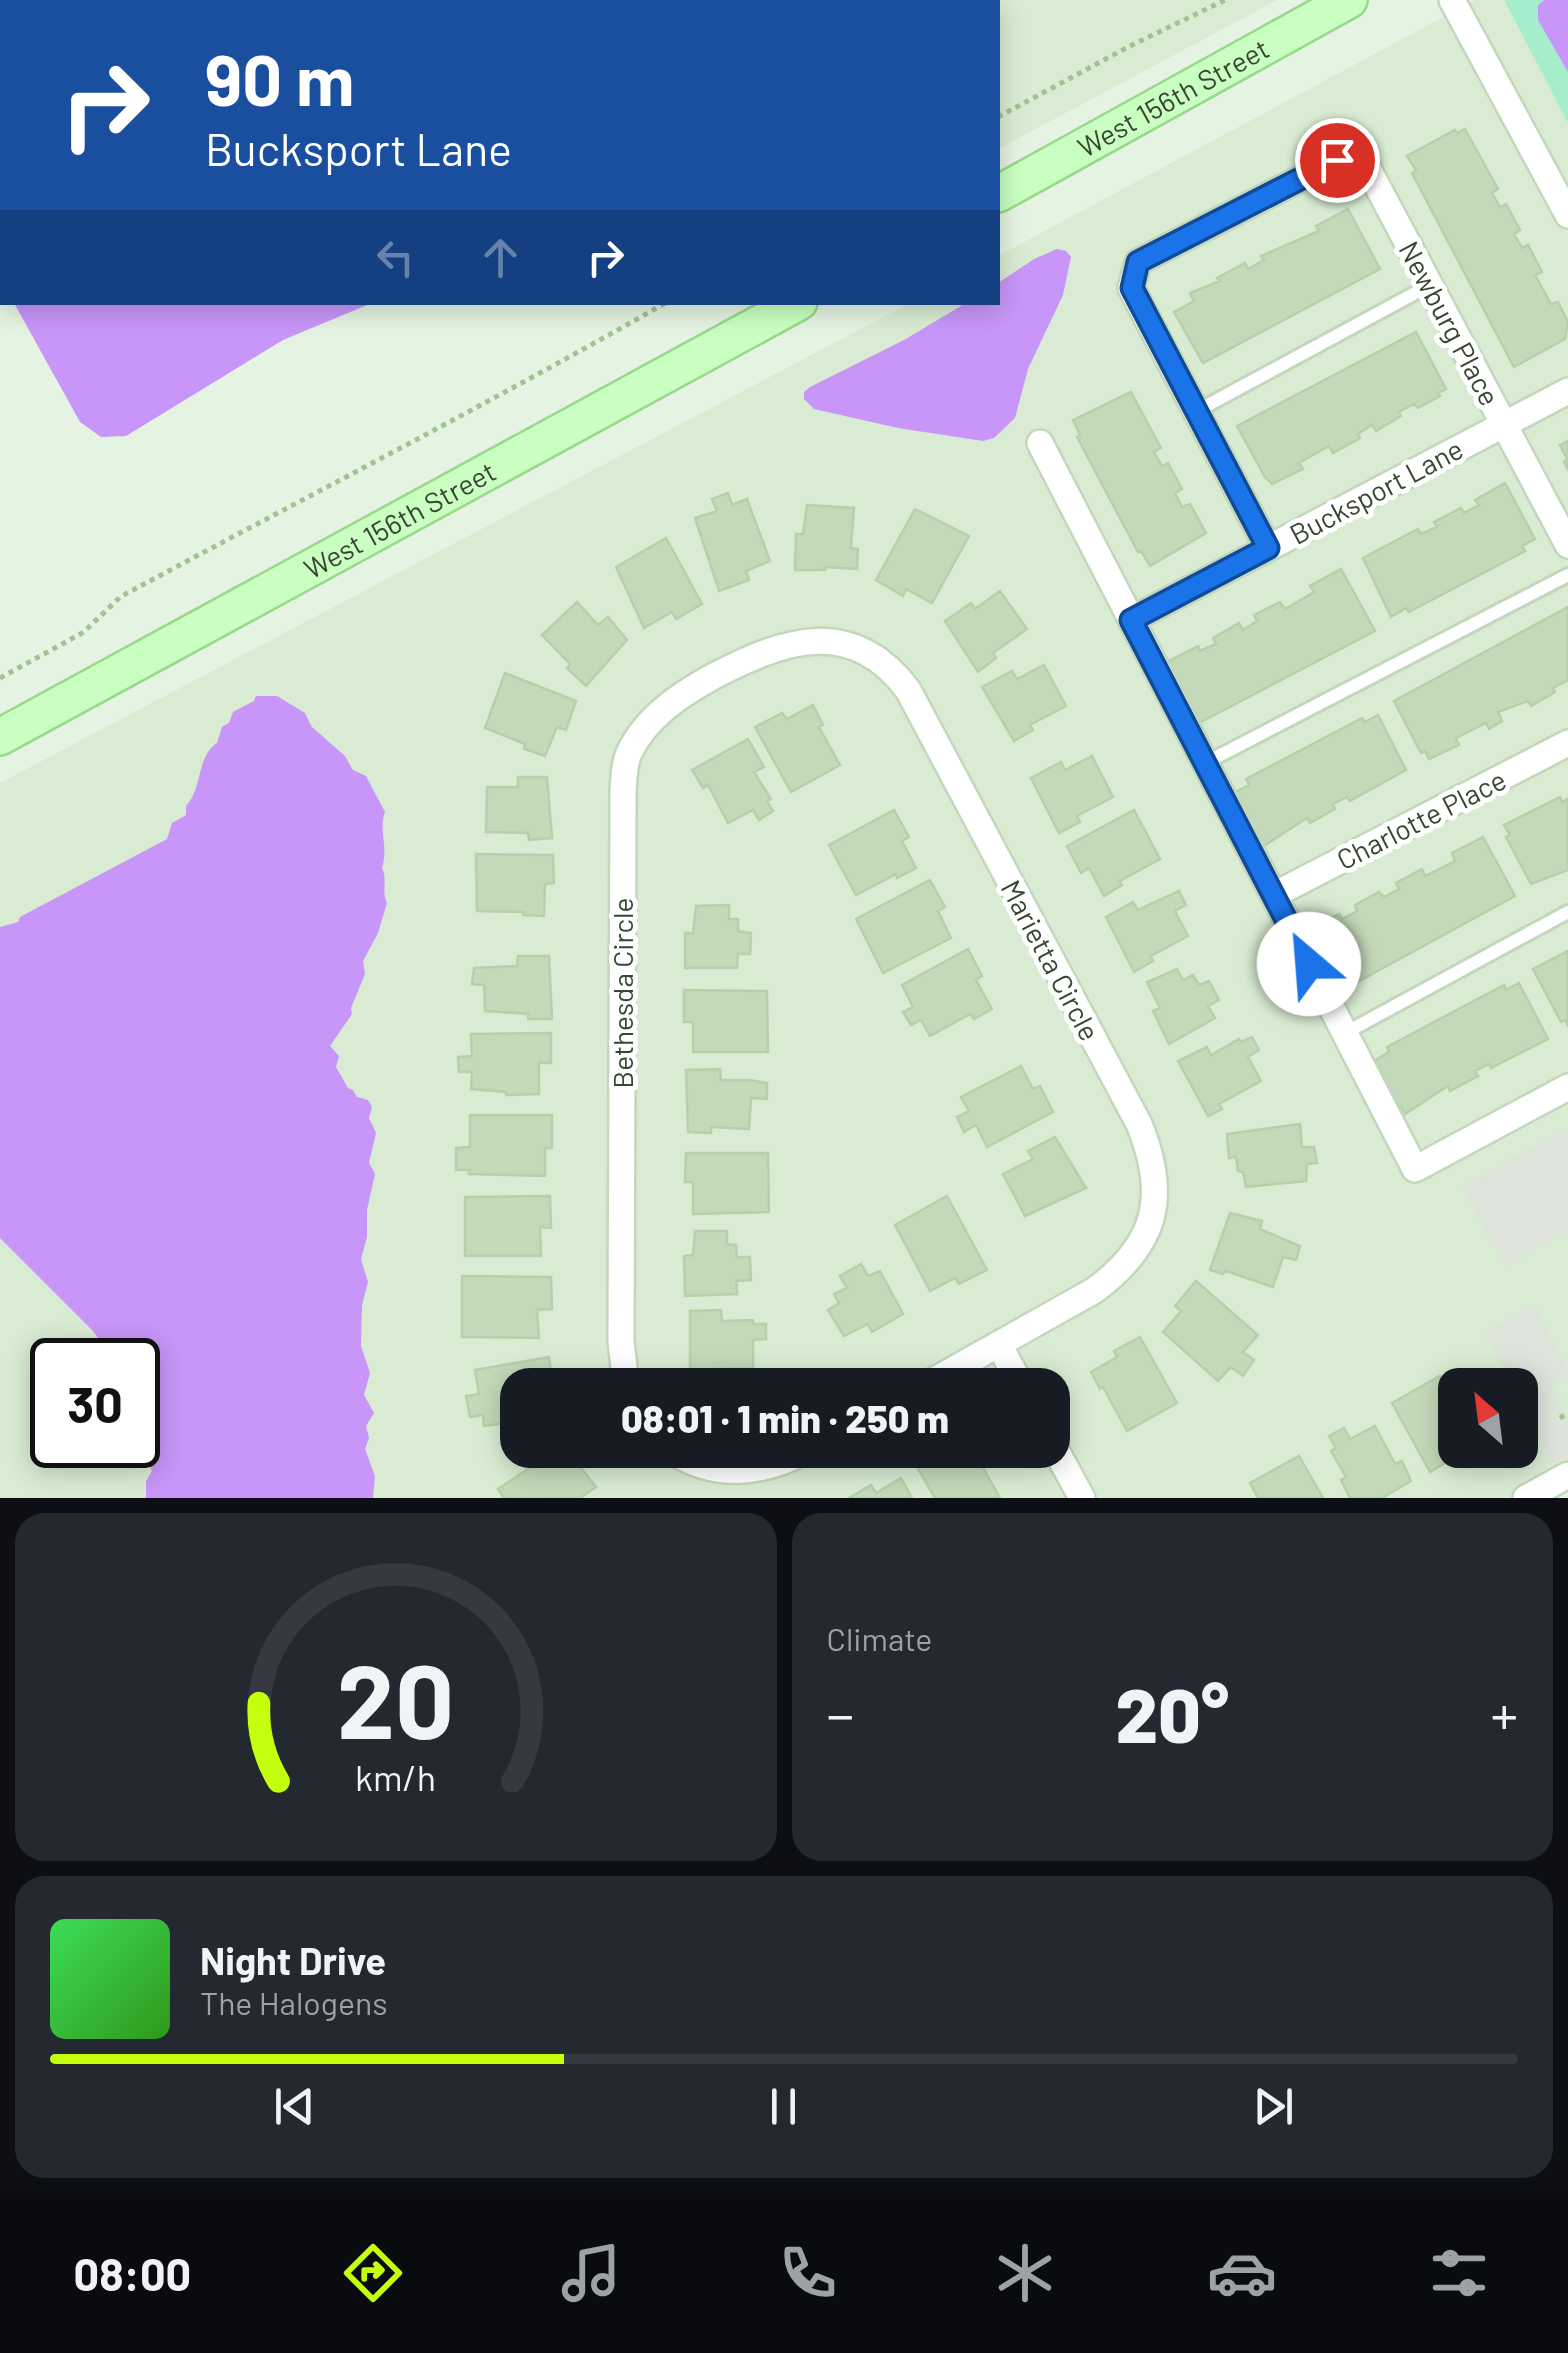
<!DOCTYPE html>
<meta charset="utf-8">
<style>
body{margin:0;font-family:Barlow,sans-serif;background:#242831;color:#f1f3f6;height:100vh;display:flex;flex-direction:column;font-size:38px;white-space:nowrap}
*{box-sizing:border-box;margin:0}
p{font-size:32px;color:#9ea1a6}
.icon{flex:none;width:55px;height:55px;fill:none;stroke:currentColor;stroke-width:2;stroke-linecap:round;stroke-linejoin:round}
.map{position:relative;height:1498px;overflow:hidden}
.sheet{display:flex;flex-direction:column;gap:15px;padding:15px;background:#0d0f14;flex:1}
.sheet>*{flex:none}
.banner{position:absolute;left:0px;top:0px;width:1000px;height:305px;box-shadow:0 5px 25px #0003;background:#1a4fa0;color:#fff;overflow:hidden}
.needle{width:65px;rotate:332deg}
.buttons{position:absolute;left:1438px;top:1368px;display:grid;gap:20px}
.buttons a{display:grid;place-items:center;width:100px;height:100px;border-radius:20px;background:#171b24;box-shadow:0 5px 25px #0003;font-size:50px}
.speed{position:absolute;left:30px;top:1338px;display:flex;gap:20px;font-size:50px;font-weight:700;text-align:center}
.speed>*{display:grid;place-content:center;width:130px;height:130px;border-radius:50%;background:#171b24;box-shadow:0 5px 25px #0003;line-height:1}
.speed .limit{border:5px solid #111;border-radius:15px;background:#fff;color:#111}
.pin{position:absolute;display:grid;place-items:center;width:85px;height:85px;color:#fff;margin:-42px;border:5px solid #fff;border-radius:50%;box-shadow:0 2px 10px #0007}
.me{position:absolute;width:110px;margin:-55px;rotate:333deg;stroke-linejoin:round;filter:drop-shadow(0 0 8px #0008)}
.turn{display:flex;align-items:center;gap:35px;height:210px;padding:0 40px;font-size:45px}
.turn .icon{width:130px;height:130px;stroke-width:2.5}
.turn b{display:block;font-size:70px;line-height:85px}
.lanes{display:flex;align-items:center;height:95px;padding:0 40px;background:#0003;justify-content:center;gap:50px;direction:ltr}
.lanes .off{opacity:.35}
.big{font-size:75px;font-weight:800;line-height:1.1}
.sheet .card{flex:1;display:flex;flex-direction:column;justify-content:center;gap:15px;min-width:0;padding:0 35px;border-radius:30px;background:#242831}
.sheet .dial{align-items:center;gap:0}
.dial svg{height:260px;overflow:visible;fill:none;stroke:#363941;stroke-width:7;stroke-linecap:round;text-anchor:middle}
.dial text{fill:#f1f3f6;stroke:none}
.song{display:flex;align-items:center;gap:30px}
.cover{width:120px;height:120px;border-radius:15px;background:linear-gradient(135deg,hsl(130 70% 55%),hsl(110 70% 35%))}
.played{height:10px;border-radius:5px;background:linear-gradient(90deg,#c4ff0d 35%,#363941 35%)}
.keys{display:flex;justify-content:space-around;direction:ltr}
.heat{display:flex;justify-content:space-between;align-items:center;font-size:55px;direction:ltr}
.sheet .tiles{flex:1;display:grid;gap:15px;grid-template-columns:1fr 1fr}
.card:last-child{grid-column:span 2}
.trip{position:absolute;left:500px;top:1368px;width:570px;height:100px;border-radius:30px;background:#171b24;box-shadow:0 5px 25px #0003;font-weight:800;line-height:100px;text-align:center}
.tab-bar{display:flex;height:160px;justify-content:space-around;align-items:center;background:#090b0e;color:#9ea1a6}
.tab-bar .icon{width:70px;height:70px}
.tab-bar .on{color:#c4ff0d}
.tab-bar b{font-size:45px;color:#f1f3f6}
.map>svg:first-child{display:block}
</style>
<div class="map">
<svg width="1568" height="1498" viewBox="0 0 1568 1498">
<rect width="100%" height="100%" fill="#e5f3e2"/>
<path fill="#d9ecd3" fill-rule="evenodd" d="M0 0H1277L998 149V2H2V97Z
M1475 0H1504L1568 123V1491L1554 1498H0V783L910 303 998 302V256ZM52 1360H138V1445H52ZM518 1385H1052V1450H518ZM1455 1385H1520V1450H1455Z"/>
<path fill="#a5edcc" d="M1504 0H1568V123Z"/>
<path fill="#dee3db" d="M1568 1128V1231L1505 1265 1462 1186Z
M1533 1305 1568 1370V1376L1550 1386 1568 1423V1456L1554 1464 1520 1399V1385H1513L1485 1332Z"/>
<path fill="#c796f8" d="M1544 0H1568V72L1538 20V5Z
M0 107H2V282L0 278Z
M1057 249 1066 251 1071 257 1063 295 1028 369 1015 418 994 438 983 441 898 428 814 409 804 399V392L810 387 904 340 966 303 998 302V283L1034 259Z
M14 303H372L283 340 126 436 101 437 80 422Z
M256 696H277L305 713 312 727 345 756 353 770 366 776 385 812C378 832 389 845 382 868 388 880 381 891 387 903L378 933 363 961 365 974 351 1008 352 1014 330 1046 339 1056 336 1067 348 1088 353 1090 357 1097 368 1100 372 1107 369 1118 376 1133 369 1163 375 1174 367 1210V1237L361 1259 368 1282 362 1305 361 1346 370 1373 364 1395 374 1413 366 1426 369 1438 365 1449 375 1476 373 1498H146V1481L152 1471 146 1460 149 1449 138 1421V1360H113L93 1331 0 1238V927L18 922 20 917 167 839 172 823 186 815V806C203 788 196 757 217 743L222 727 229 723 233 712 254 701Z"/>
<path fill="#c3d9b9" stroke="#b5d1a9" stroke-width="2.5" d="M18 0H93L17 2Z
M134 0H207L133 2Z
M1465 129 1498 189 1492 193 1500 207 1506 204 1520 230 1514 234 1522 248 1528 245 1542 272 1535 275 1551 304 1558 302 1568 322 1565 339 1514 367 1412 173 1416 170 1407 156 1455 130 1457 133Z
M1348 209 1380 269 1203 363 1174 312 1194 301 1190 293 1220 281 1217 278 1245 263 1248 269 1264 260 1261 256 1319 231 1316 226Z
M1416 332 1446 389 1438 393 1440 396 1418 408 1414 404 1399 412 1401 416 1376 431 1372 425 1358 434 1360 438 1333 453 1329 446 1299 463 1303 469 1272 484 1265 477 1237 426Z
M1131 392 1161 448 1154 452 1162 466 1168 463 1182 489 1175 493 1182 507 1190 504 1206 533 1150 566 1141 551 1138 552 1105 490 1077 437 1080 435 1073 420Z
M1568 441V470L1564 462 1567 459 1560 445Z
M1505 483 1535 539 1522 546 1525 551 1409 612 1406 608 1391 617 1363 558 1418 529 1421 534 1437 527 1434 522 1461 508 1464 513 1479 505 1475 500Z
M728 493 732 505 747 499 770 561 746 571 749 580 719 591 695 518 717 511 712 499Z
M807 505 854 508 851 548 858 549 857 569 825 567V570H795L796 534H803Z
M915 509 969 536 932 603 906 589 903 596 876 580Z
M666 538 702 604 676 619 672 612 644 628 616 567Z
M1341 569 1375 631 1197 724 1167 662 1198 646 1200 651 1216 644 1213 638 1239 623 1243 630 1257 621 1254 615 1280 602 1285 609 1314 592 1310 586Z
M1000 591 1027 629 993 653 996 658 978 672 945 621 971 603 975 609Z
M577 602 598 625 608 617 627 640 586 686 567 668 570 664 542 635Z
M1568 607V680L1553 688 1555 692 1531 706 1528 701 1498 712 1502 721 1489 729 1486 723 1456 738 1459 745 1429 759 1425 751 1421 753 1394 701Z
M1044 665 1066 706 1030 725 1033 730 1014 741 982 687 1012 671 1017 679Z
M505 673 576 701 566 730 557 727 545 756 524 749 525 744 485 728Z
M813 705 823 725 819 727 840 765 791 792 755 727 782 713 787 719Z
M1378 715 1406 770 1350 801 1347 797 1333 804 1335 809 1310 823 1307 818 1264 846 1232 794 1249 785 1246 779 1362 718 1365 722Z
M748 739 764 767 754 772 771 799 767 801 773 811 759 820 753 810 728 823 708 785 703 788 692 770Z
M1092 756 1113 797 1077 816 1080 822 1059 833 1031 778 1061 762 1065 770Z
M518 777H547L552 838 529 840 528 833 486 832 487 787H518Z
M1560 797 1562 802 1568 799V870L1531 884 1506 837 1510 835 1504 825Z
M894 810 909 837 902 841 916 868 897 878 896 874 856 895 829 845Z
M1134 810 1160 859 1120 881 1122 885 1104 896 1089 868 1081 873 1067 846Z
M1483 837 1515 896 1339 992 1310 940 1313 939 1309 929 1339 914 1342 919 1357 911 1355 905 1379 892 1384 897 1399 889 1396 883 1422 869 1425 876 1455 861 1452 853Z
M476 854 553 855 554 883 545 884 544 916 523 915 524 912 477 911Z
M930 880 945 907 938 911 951 938 883 973 856 919Z
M1179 891 1186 905 1175 911 1188 936 1151 956 1153 961 1134 972 1106 917 1133 902 1138 910Z
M729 905V919H738V931L751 933 750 954H738L737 968H685V933H693L696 906Z
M968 949 982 976 976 980 992 1009 974 1019 970 1014 930 1036 921 1020 911 1025 903 1012 913 1007 902 985Z
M1568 951V1026L1565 1020 1561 1022 1533 969Z
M518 956H549L552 1019H528V1014L485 1011 484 985 472 984 474 968 517 966Z
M1177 969 1183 980 1193 975 1199 985 1209 981 1219 1000 1208 1006 1215 1018 1169 1044 1153 1011 1160 1008 1147 982Z
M1519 983 1548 1039 1491 1068 1489 1064 1475 1071 1478 1076 1450 1091 1448 1086 1405 1114 1401 1106 1398 1107 1374 1061 1389 1052 1387 1047 1504 985 1506 990Z
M684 990 767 991 768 1052H693V1022H684Z
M551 1033V1063H539V1094L506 1095V1092L471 1089 472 1072H459L458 1057 472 1056 471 1034Z
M1252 1037 1259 1050 1248 1057 1261 1081 1219 1104 1222 1109 1208 1116 1178 1061 1207 1047 1211 1055 1239 1039 1241 1042Z
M1021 1066 1033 1089 1040 1086 1053 1112 987 1147 976 1125 964 1132 957 1117 969 1111 961 1097Z
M720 1069 721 1080H750L767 1083V1099L751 1098 749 1129 711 1127V1133L688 1132 686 1070Z
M470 1115H552V1148H545V1176L469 1174V1170H456V1148L470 1147Z
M1300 1124 1302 1147H1314L1317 1163 1307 1164 1306 1181 1246 1187 1243 1172 1238 1171 1236 1157 1229 1158 1227 1134Z
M1055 1137 1086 1188 1025 1216 1003 1174 1033 1159 1028 1151Z
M686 1153H768L769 1212 693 1214V1182H685Z
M550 1196 551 1228 540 1227 541 1256H465V1197Z
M947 1196 987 1270 959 1284 955 1278 930 1291 895 1225Z
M1230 1213 1262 1221 1260 1229 1300 1246 1296 1260 1283 1257 1273 1287 1226 1271 1223 1274 1210 1270Z
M695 1231H727V1244L736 1245 737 1257H750L751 1280 736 1281 737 1294 685 1296 684 1256 693 1255Z
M861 1264 868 1276 880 1271 903 1314 872 1332 868 1324 844 1336 828 1310 839 1303 834 1294 847 1288 840 1276Z
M462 1276 551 1277 552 1309 537 1310 539 1338 462 1337Z
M1196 1281 1258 1335 1243 1352 1254 1360 1243 1376 1231 1367 1218 1381 1163 1332 1181 1311 1175 1306Z
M721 1310 722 1321 753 1320V1324H766V1339L753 1340V1368L710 1369V1373L690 1374V1311Z
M1140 1337 1177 1403 1127 1431 1103 1387 1100 1389 1091 1372 1117 1357 1114 1351Z
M549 1357 553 1385H518V1421L484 1426 483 1415 470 1417 466 1396 479 1394 475 1370Z
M1440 1376 1455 1404V1444L1450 1447 1455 1457 1430 1472 1392 1403Z
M1375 1426 1395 1464 1402 1461 1411 1481 1382 1498H1350L1341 1480 1346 1477 1331 1451 1336 1448 1329 1436 1344 1428 1350 1439Z
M539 1450H567L596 1487 580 1498H504L498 1489 537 1463 532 1455Z
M934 1450H944L946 1454 954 1450H973L1000 1498H935L914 1462Z
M1299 1456 1323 1498H1258L1250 1483Z
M901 1478 912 1498H849L871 1485 876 1493Z"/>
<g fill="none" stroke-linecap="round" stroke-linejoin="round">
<g stroke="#c2d7bb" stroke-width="18">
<path id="lane" d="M1195 412 1430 285
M1205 763 1568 575
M1345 1033 1568 912"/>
</g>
<g stroke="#c2d7bb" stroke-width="30">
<path id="street" d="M498 0H555
M706 0 713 2
M811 0 813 2
M1452 0 1568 215
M760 2 767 0
M1040 443 1415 1169 1568 1087
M1268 548 1131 288 1138 262 1337 160 1365 163 1568 545
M1131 620 1568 391
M1274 895 1568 743
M999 1345 1021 1385
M626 1385 621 1341 623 791C624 778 624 764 629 753 646 717 681 694 714 676 785 639 852 616 908 690L1139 1124C1168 1195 1158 1243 1095 1290L926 1385
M1052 1443 1082 1498
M671 1450C714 1480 764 1474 807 1450
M1526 1498 1568 1475"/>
</g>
<g stroke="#99d88c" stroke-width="40">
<g id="secondary">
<path id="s1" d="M998 194 1349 0"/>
<path id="s2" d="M0 737 799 302"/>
</g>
</g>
<path stroke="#a0c393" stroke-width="5" stroke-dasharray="5 5" stroke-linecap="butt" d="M998 117 1128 47 1225 0
M0 678 84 632 120 597C302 499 487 405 667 302
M1560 1418 1568 1413"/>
<use href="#lane" stroke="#fff" stroke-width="12"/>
<use href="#street" stroke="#fff" stroke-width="25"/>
<use href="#secondary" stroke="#c9ffc0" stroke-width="35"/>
</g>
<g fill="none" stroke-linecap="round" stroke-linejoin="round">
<g stroke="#114b97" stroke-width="25">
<path id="route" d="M1309 964 1131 620 1268 548 1132 288 1138 262 1337 160"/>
</g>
<use href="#route" stroke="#1a73e8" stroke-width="18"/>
</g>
<g text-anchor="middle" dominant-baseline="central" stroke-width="10" stroke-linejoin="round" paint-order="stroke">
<g font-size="28" fill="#384532" stroke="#fff">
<text stroke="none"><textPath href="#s1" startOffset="200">West 156th Street</textPath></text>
<text transform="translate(1450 323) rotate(62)">Newburg Place</text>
<text transform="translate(1376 491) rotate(-28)">Bucksport Lane</text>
<text stroke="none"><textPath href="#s2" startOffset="455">West 156th Street</textPath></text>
<text transform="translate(1421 819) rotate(-27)">Charlotte Place</text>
<text transform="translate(1051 960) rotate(62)">Marietta Circle</text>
<text transform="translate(622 993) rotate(-90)">Bethesda Circle</text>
</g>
</g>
</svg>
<div class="buttons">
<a><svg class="needle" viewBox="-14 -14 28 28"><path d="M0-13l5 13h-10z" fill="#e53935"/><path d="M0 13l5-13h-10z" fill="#9ea1a6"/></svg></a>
</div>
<div class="speed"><div class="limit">30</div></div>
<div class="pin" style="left:1337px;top:160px;background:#d93025"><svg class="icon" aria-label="arrive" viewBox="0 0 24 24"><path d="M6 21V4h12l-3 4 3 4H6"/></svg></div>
<svg class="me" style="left:1309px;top:964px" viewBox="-20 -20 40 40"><circle r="19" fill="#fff"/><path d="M0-13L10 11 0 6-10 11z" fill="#1a73e8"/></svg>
<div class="trip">08:01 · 1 min · 250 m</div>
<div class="banner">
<div class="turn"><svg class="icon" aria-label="right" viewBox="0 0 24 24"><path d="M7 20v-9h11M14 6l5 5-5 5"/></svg><div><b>90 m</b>Bucksport Lane</div></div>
<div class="lanes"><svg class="icon off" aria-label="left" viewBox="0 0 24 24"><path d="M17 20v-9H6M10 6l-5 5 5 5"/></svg><svg class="icon off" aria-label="ahead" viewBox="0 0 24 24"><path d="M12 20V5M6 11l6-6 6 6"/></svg><svg class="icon" aria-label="right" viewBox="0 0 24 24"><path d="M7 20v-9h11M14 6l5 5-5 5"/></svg></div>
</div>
</div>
<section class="sheet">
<div class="tiles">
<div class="card dial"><svg viewBox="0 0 100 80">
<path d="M14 69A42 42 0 1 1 86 69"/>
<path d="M14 69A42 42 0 0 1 8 45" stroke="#c4ff0d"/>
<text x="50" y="56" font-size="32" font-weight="700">20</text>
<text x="50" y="72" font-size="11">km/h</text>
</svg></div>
<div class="card"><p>Climate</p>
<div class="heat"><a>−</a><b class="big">20°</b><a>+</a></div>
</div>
<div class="card">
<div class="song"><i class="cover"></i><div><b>Night Drive</b><p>The Halogens</p></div></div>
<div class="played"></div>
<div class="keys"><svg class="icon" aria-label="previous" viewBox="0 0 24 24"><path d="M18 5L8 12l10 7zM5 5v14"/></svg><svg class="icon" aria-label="pause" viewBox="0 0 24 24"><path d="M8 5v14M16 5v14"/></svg><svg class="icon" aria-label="next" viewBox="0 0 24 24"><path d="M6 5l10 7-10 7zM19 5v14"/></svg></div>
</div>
</div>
</section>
<nav class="tab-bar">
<b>08:00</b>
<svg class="icon on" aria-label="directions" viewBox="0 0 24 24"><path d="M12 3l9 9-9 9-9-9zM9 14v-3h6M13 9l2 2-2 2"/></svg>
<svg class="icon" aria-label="music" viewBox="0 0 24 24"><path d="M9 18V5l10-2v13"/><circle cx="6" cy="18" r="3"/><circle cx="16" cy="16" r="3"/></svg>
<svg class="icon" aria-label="phone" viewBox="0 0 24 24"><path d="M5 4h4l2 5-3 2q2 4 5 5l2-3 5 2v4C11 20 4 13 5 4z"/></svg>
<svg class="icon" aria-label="climate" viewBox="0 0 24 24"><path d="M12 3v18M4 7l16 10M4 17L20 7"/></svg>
<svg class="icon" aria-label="car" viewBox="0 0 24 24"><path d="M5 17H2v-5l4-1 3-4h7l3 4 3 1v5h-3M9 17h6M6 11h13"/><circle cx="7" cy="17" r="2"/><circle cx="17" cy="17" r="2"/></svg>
<svg class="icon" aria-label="filters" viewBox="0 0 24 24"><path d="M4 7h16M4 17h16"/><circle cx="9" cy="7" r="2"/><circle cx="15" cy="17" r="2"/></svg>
</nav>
